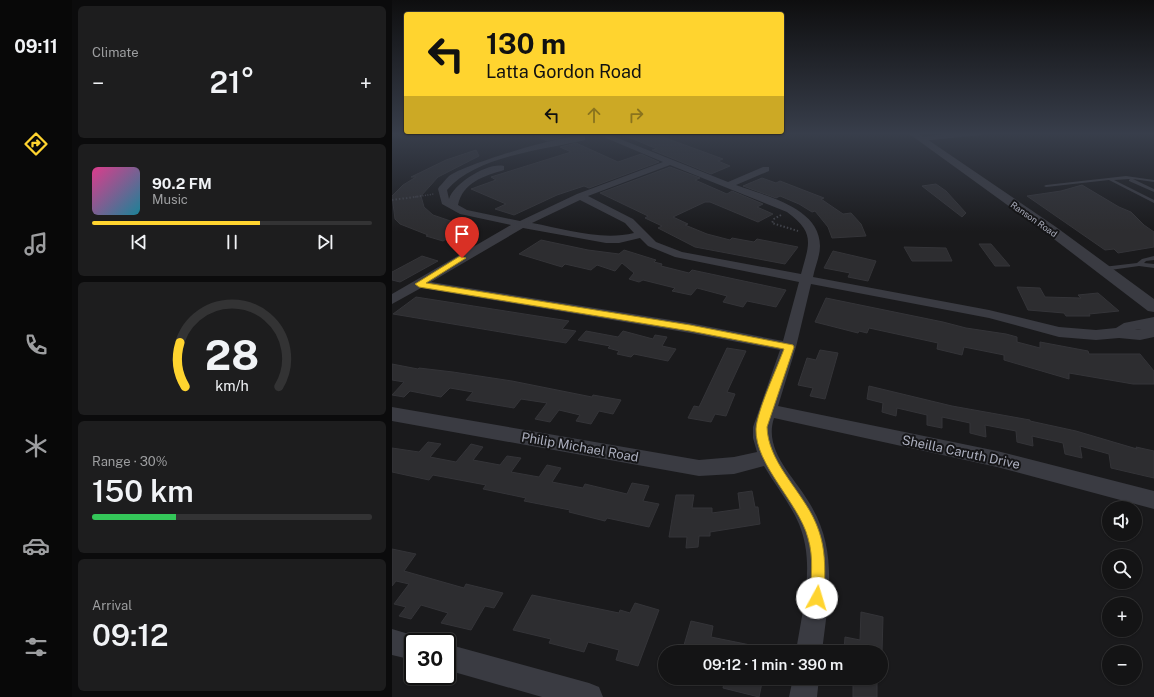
<!DOCTYPE html>
<meta charset="utf-8">
<style>
body{margin:0;font-family:"Public Sans",sans-serif;background:#1d1d1e;color:#f1f3f6;height:100vh;display:flex;flex-direction:column;font-size:15px;white-space:nowrap}
*{box-sizing:border-box;margin:0}
p{font-size:13px;color:#9d9ea0}
.icon{flex:none;width:22px;height:22px;fill:none;stroke:currentColor;stroke-width:2;stroke-linecap:round;stroke-linejoin:round}
.map{position:relative;flex:1;overflow:hidden}
.drawer{display:flex;flex-direction:column;gap:6px;padding:6px;background:#0b0b0c;width:320px}
.drawer>*{flex:none}
.banner{position:absolute;left:12px;top:12px;width:380px;height:122px;border-radius:4px;box-shadow:0 1px 3px #0004,0 0 0 1px #333334;background:#ffd42f;color:#111;overflow:hidden}
.tools{position:absolute;left:710px;top:501px;display:grid;gap:8px}
.tools a{display:grid;place-items:center;width:40px;height:40px;border-radius:50%;background:#141415;box-shadow:0 1px 3px #0004,0 0 0 1px #333334;font-size:20px}
.speed{position:absolute;left:12px;top:633px;display:flex;gap:8px;font-size:20px;font-weight:700;text-align:center}
.speed>*{display:grid;place-content:center;width:52px;height:52px;border-radius:50%;background:#141415;box-shadow:0 1px 3px #0004,0 0 0 1px #333334;line-height:1}
.speed .limit{border:2px solid #111;border-radius:6px;background:#fff;color:#111}
.pin{position:absolute;display:grid;place-items:center;width:34px;height:34px;color:#fff;margin:-41px -17px;border-radius:50% 50% 50% 0;rotate:-45deg;box-shadow:0 0 4px #0007}
.pin .icon{rotate:45deg}
.me{position:absolute;width:44px;margin:-22px;rotate:6deg;stroke-linejoin:round;filter:drop-shadow(0 0 3px #0008)}
.turn{display:flex;align-items:center;gap:14px;height:84px;padding:0 16px;font-size:18px}
.turn .icon{width:52px;height:52px;stroke-width:2.5}
.turn b{display:block;font-size:28px;line-height:34px}
.lanes{display:flex;align-items:center;height:38px;padding:0 16px;background:#0003;justify-content:center;gap:20px;direction:ltr}
.lanes .off{opacity:.35}
.big{font-size:30px;font-weight:600;line-height:1.1}
.drawer .widget{flex:1;display:flex;flex-direction:column;justify-content:center;gap:6px;min-width:0;padding:0 14px;border-radius:6px;background:#1d1d1e}
.drawer .dial{align-items:center;gap:0}
.dial svg{height:104px;overflow:visible;fill:none;stroke:#333334;stroke-width:7;stroke-linecap:round;text-anchor:middle}
.dial text{fill:#f1f3f6;stroke:none}
.song{display:flex;align-items:center;gap:12px}
.cover{width:48px;height:48px;border-radius:6px;background:linear-gradient(135deg,hsl(330 70% 55%),hsl(190 70% 35%))}
.played{height:4px;border-radius:2px;background:linear-gradient(90deg,#ffd42f 60%,#333334 60%)}
.keys{display:flex;justify-content:space-around;direction:ltr}
.heat{display:flex;justify-content:space-between;align-items:center;font-size:22px;direction:ltr}
.charge{height:6px;border-radius:3px;background:linear-gradient(90deg,#34c759 30%,#333334 0)}
.trip{position:absolute;left:266px;top:645px;width:230px;height:40px;border-radius:20px;background:#141415;box-shadow:0 1px 3px #0004,0 0 0 1px #333334;font-weight:600;line-height:40px;text-align:center}
main{display:flex;flex:1;min-height:0}
.menu{display:flex;flex-direction:column;width:72px;justify-content:space-around;align-items:center;background:#080808;color:#9d9ea0}
.menu .icon{width:28px;height:28px}
.menu .current{color:#ffd42f}
.menu b{font-size:18px;color:#f1f3f6}
.map>svg:first-child{display:block}
</style>
<main>
<nav class="menu">
<b>09:11</b>
<svg class="icon current" aria-label="directions" viewBox="0 0 24 24"><path d="M12 3l9 9-9 9-9-9zM9 14v-3h6M13 9l2 2-2 2"/></svg>
<svg class="icon" aria-label="music" viewBox="0 0 24 24"><path d="M9 18V5l10-2v13"/><circle cx="6" cy="18" r="3"/><circle cx="16" cy="16" r="3"/></svg>
<svg class="icon" aria-label="phone" viewBox="0 0 24 24"><path d="M5 4h4l2 5-3 2q2 4 5 5l2-3 5 2v4C11 20 4 13 5 4z"/></svg>
<svg class="icon" aria-label="climate" viewBox="0 0 24 24"><path d="M12 3v18M4 7l16 10M4 17L20 7"/></svg>
<svg class="icon" aria-label="car" viewBox="0 0 24 24"><path d="M5 17H2v-5l4-1 3-4h7l3 4 3 1v5h-3M9 17h6M6 11h13"/><circle cx="7" cy="17" r="2"/><circle cx="17" cy="17" r="2"/></svg>
<svg class="icon" aria-label="filters" viewBox="0 0 24 24"><path d="M4 7h16M4 17h16"/><circle cx="9" cy="7" r="2"/><circle cx="15" cy="17" r="2"/></svg>
</nav>
<section class="drawer">
<div class="widget"><p>Climate</p>
<div class="heat"><a>−</a><b class="big">21°</b><a>+</a></div>
</div>
<div class="widget">
<div class="song"><i class="cover"></i><div><b>90.2 FM</b><p>Music</p></div></div>
<div class="played"></div>
<div class="keys"><svg class="icon" aria-label="previous" viewBox="0 0 24 24"><path d="M18 5L8 12l10 7zM5 5v14"/></svg><svg class="icon" aria-label="pause" viewBox="0 0 24 24"><path d="M8 5v14M16 5v14"/></svg><svg class="icon" aria-label="next" viewBox="0 0 24 24"><path d="M6 5l10 7-10 7zM19 5v14"/></svg></div>
</div>
<div class="widget dial"><svg viewBox="0 0 100 80">
<path d="M14 69A42 42 0 1 1 86 69"/>
<path d="M14 69A42 42 0 0 1 10 35" stroke="#ffd42f"/>
<text x="50" y="56" font-size="32" font-weight="700">28</text>
<text x="50" y="72" font-size="11">km/h</text>
</svg></div>
<div class="widget"><p>Range · 30%</p><b class="big">150 km</b><div class="charge"></div></div>
<div class="widget"><p>Arrival</p><b class="big">09:12</b></div>
</section>
<div class="map">
<svg width="762" height="697" viewBox="0 0 762 697">
<rect width="100%" height="100%" fill="#1a1a1c"/>
<path fill="#1f2822" d="M0 133H68L0 139Z"/>
<path fill="#2d2d30" stroke="#343438" d="M144 133H161L170 137 155 141 143 135Z
M227 133H260L331 159 326 161 338 166 319 174 260 150 265 149Z
M184 143 226 162 249 154 267 162 197 188 192 186 165 195 122 215 103 209 114 204 79 189 104 180 99 177 179 152 168 147Z
M84 150 87 156 46 177 29 196 32 207 41 215 76 227 51 241 34 236 36 235 8 224 3 219 0 196 11 185 24 177H19L54 160Z
M278 167 308 178 303 180 335 194 340 191 371 204 365 207 381 214 366 222 318 202H313L281 217 296 224 293 225 315 234 338 240 340 238 362 242 365 239 406 247 393 264 303 247 266 228 270 226 253 218 256 216 208 193Z
M370 178 384 183 388 181 432 198 429 199 451 214 459 213 469 224 474 236 440 238 436 227 423 211 420 212 407 204 388 196 384 198 351 186Z
M544 184 554 191 574 213 570 217 530 186Z
M690 185 727 207 739 212 752 225 762 232V247L726 253 722 249 713 250 635 196 669 191Z
M149 240 196 250 227 254 232 250 264 260 262 262 270 264 269 266 297 273 300 270 394 290 384 307 355 301 351 307 331 302 335 296 305 288 299 295 280 291 283 288 251 280 247 282 237 279 242 273 230 263 223 271 205 265 199 270 173 264 170 267 127 254Z
M587 244H599L618 266H603Z
M512 247 554 248 560 261H520Z
M441 251 484 261 476 281 456 277 458 273 432 268Z
M30 256 46 261 8 282 0 280V272Z
M625 287 648 288 653 297 689 298 686 295 706 293 727 311 697 314 698 316H674L672 313 636 310Z
M24 297 177 321 170 329 184 331 174 343 1 314Z
M434 298 551 322 574 328 614 334 625 337V342L648 348V342L696 351 697 354H748L762 371V384H741L677 373V379L612 360V355L572 347 570 355 545 349 546 343 477 328 475 333 467 331 466 333 423 322Z
M194 331 226 337 231 331 261 339 263 335 275 337 270 346 284 349 276 361 242 354 239 357 225 354 227 351 216 348 218 346 186 340Z
M335 348 354 351 335 392 343 394 334 416 323 414 319 422 296 418 302 406 307 407Z
M428 350 446 353 433 399 418 396 421 388 406 385 415 358 424 360Z
M0 364 26 369 27 368 61 372 120 381 200 397 201 395 229 400 221 414 207 411 199 424 184 421 188 415 167 410 158 422 143 419 155 403 129 399 122 408 74 400 81 392 58 388 49 397 18 391 12 397 0 395 12 382 0 380Z
M477 386 560 406 638 420V421L684 431 745 449 744 447 762 451V478L719 468 717 454 688 446 690 458 673 454 671 443 640 436 641 446 625 442 624 431 593 425 594 437 578 433V423L550 417V428L535 425V415L505 408 504 416 490 412 491 403 475 399Z
M36 442 49 444 38 457 64 462 79 444 91 447 81 460 108 465 115 456 129 458 119 472 147 477 155 465 169 468 160 482 191 488 193 484 235 494 240 483 257 486 251 501 267 504 257 527 215 518 213 521 177 512 178 510 132 501 134 498 91 489 94 485 41 475 37 480 0 472V448L27 452Z
M360 491 363 507H366L368 524 318 532V536H307L306 547 294 548 295 537H277L284 495H302L300 508H320V513L348 509 346 493Z
M0 549 24 554 12 571 72 588 74 584 111 593 102 608 93 606 79 630 49 623 56 613 29 605 19 619 7 616 14 607 2 604 17 584 4 581 0 586Z
M140 595 227 613 228 610 238 613 243 603 267 610 246 666 224 660 227 650 196 642 192 652 157 643 159 639 121 630Z
M469 612 491 617 490 652H452L453 637 468 640Z
M299 621 321 626 319 637 373 648V652H290Z
M333 678H371L367 697 331 688Z
M461 678H485V697H461Z"/>
<g fill="none" stroke-linecap="round" stroke-linejoin="round">
<path stroke="#404249" stroke-width="1.5" stroke-dasharray="1 1.5" stroke-linecap="butt" d="M23 197 42 194"/>
<path stroke="#404249" stroke-width="2" stroke-dasharray="1.5 2" stroke-linecap="butt" d="M0 200 30 196
M389 215 382 219 380 223 406 231"/>
<path fill="#3a3b42" fill-rule="evenodd" d="M734 176 762 180V182L741 179 762 189V192L737 181V180L738 179 722 180 762 200V203L717 180 654 187 652 186 654 185Z
M762 256V260L754 261 752 263 762 264V268L747 266 711 271 708 269 711 267 745 263 750 259Z"/>
<path fill="#3a3b42" fill-rule="evenodd" d="M202 133H213L336 182 371 167H377V171L344 185C373 196 428 207 428 246 428 256 423 267 421 277L597 310 667 327 704 330 724 328 732 323 762 317V327L743 330 762 327V337L748 340 727 338 704 340 667 337 597 318 419 284 404 347 386 406 605 451 762 491V509L605 467 382 418C371 451 403 477 418 504 447 552 436 599 430 652H404C410 610 424 565 407 524 398 503 383 485 372 466L342 474 307 476 0 421V407L307 460 342 457 365 452 361 438V427L388 350 298 333 29 288 0 304V294L119 225 68 214 50 204 46 189 47 187C50 184 54 179 57 176 73 164 175 133 193 136V140C151 150 84 156 55 190L57 199C62 183 96 162 112 166V170C92 176 71 182 66 205L75 210 128 221 185 194 271 162ZM278 165 395 212C424 233 417 244 409 274L290 252 264 242 241 219 196 196ZM188 200 233 223 242 233C209 241 173 229 140 223ZM131 228 214 243H227L248 238 256 246 283 257 407 282 391 341 298 323 39 282Z
M565 133H593L589 135 529 141 525 139 529 137Z
M0 629 30 638 32 642H21V660L0 655Z
M55 644 197 683 207 687 211 697H150L55 670Z
M401 678H427L425 697H397Z"/>
<path fill="#3a3b42" fill-rule="evenodd" d="M516 133H526L664 227 762 299V312L756 311 654 233Z"/>
</g>
<linearGradient id="sky" x2="0" y2="1"><stop stop-color="#0e0e0f"/><stop offset="0.58" stop-color="#383e4b"/><stop offset="1" stop-color="#383e4b" stop-opacity="0"/></linearGradient>
<rect width="762" height="231" fill="url(#sky)"/>
<path fill="#ffd42f" stroke="#a68a1f" d="M68 256 74 258 34 283 298 325 401 345 402 347 375 427C376 461 406 487 421 517 435 545 433 568 432 598L430 603 425 605 420 603 418 598C419 578 422 558 416 538 407 503 363 465 364 429 365 411 385 368 392 349L298 331 27 287 23 284Z"/>
<g text-anchor="middle" dominant-baseline="central" stroke-width="4" stroke-linejoin="round" paint-order="stroke">
<g font-size="9" fill="#abaebd" stroke="#151517">
<text transform="translate(642 219) rotate(35)">Ranson Road</text>
</g>
<g font-size="13" fill="#abaebd" stroke="#151517">
<text transform="translate(188 447) rotate(10)">Philip Michael Road</text>
<text transform="translate(569 452) rotate(12)">Sheilla Caruth Drive</text>
</g>
</g>
</svg>
<div class="tools">
<a><svg class="icon" aria-label="sound" viewBox="0 0 24 24"><path d="M4 9h4l5-4v14l-5-4H4zM17 9q2 3 0 6"/></svg></a>
<a><svg class="icon" aria-label="search" viewBox="0 0 24 24"><circle cx="10" cy="10" r="6"/><path d="M15 15l6 6"/></svg></a>
<a>+</a>
<a>−</a>
</div>
<div class="speed"><div class="limit">30</div></div>
<div class="pin" style="left:70px;top:258px;background:#d93025"><svg class="icon" aria-label="arrive" viewBox="0 0 24 24"><path d="M6 21V4h12l-3 4 3 4H6"/></svg></div>
<svg class="me" style="left:425px;top:598px" viewBox="-20 -20 40 40"><circle r="19" fill="#fff"/><path d="M0-13L10 11 0 6-10 11z" fill="#ffd42f"/></svg>
<div class="trip">09:12 · 1 min · 390 m</div>
<div class="banner">
<div class="turn"><svg class="icon" aria-label="left" viewBox="0 0 24 24"><path d="M17 20v-9H6M10 6l-5 5 5 5"/></svg><div><b>130 m</b>Latta Gordon Road</div></div>
<div class="lanes"><svg class="icon" aria-label="left" viewBox="0 0 24 24"><path d="M17 20v-9H6M10 6l-5 5 5 5"/></svg><svg class="icon off" aria-label="ahead" viewBox="0 0 24 24"><path d="M12 20V5M6 11l6-6 6 6"/></svg><svg class="icon off" aria-label="right" viewBox="0 0 24 24"><path d="M7 20v-9h11M14 6l5 5-5 5"/></svg></div>
</div>
</div>
</main>
